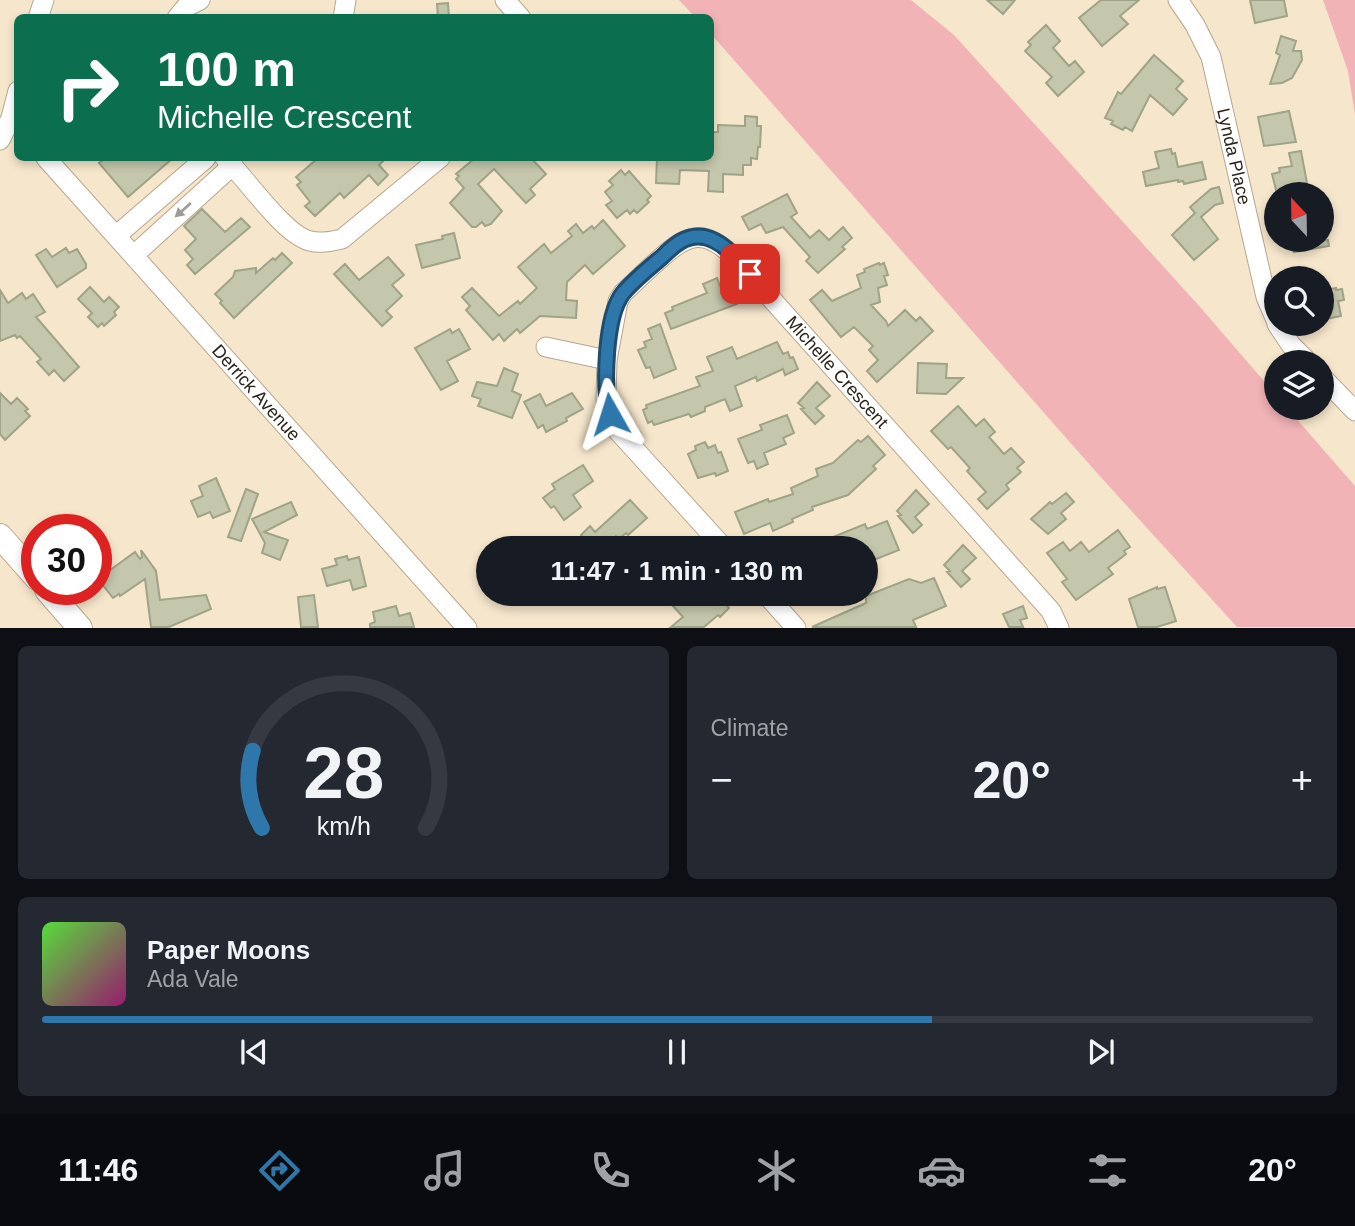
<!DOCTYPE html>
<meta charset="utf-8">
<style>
body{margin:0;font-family:Helvetica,sans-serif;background:#242831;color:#f1f3f6;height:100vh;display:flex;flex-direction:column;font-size:26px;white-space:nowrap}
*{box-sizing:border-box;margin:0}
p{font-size:23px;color:#9ea1a6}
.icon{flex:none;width:38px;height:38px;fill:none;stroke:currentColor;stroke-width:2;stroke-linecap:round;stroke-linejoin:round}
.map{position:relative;height:628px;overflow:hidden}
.drawer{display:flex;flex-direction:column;gap:18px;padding:18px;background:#0d0f14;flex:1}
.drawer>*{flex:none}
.hud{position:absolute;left:14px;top:14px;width:700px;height:147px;border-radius:10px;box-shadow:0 4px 10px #0003;background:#0b6e4f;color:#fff;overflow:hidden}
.needle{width:46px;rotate:338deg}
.buttons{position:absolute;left:1264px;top:182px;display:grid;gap:14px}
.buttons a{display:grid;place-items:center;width:70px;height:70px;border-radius:50%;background:#171b24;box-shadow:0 4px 10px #0003;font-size:35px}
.speed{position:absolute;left:21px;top:514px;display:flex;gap:14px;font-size:35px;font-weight:700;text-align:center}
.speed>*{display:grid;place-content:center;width:91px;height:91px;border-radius:50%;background:#171b24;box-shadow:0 4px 10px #0003;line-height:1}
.speed .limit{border:10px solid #d22;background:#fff;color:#111}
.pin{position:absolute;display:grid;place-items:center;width:60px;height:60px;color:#fff;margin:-30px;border-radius:14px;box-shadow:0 4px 10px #0006}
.me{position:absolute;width:77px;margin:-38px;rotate:354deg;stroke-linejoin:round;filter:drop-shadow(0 0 5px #0008)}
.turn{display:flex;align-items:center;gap:24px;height:147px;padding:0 28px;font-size:32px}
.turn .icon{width:91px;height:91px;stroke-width:2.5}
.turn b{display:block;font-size:49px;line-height:60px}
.big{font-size:52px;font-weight:800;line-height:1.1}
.drawer .widget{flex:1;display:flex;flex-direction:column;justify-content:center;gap:10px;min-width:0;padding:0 24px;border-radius:10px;background:#242831}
.drawer .dial{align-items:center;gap:0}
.dial svg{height:182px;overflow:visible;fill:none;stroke:#363941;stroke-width:7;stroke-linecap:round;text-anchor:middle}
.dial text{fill:#f1f3f6;stroke:none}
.song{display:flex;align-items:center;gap:21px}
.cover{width:84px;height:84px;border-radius:10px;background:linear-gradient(135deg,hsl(110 70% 55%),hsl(320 70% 35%))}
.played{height:7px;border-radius:4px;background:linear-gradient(90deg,#2e77ab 70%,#363941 70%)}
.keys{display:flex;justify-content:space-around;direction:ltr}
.heat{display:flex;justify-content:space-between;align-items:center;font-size:38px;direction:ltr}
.drawer .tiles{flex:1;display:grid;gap:18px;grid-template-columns:1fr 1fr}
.widget:last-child{grid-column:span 2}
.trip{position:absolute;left:476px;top:536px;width:402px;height:70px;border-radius:35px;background:#171b24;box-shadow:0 4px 10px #0003;font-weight:800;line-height:70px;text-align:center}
.tab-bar{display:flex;height:112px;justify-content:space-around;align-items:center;background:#090b0e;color:#9ea1a6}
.tab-bar .icon{width:49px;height:49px}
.tab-bar .selected{color:#2e77ab}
.tab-bar b{font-size:32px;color:#f1f3f6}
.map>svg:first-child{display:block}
</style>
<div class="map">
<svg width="1355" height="628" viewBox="0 0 1355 628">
<rect width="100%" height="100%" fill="#f6e6cc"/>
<path fill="#f2b3b7" d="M679 0H911L954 35 1200 307 1276 395V408H1287L1355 486V627H1237L1097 473 711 34 710 18 695 17Z
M1323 0H1355V115L1348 71Z"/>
<path fill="#c4c7ab" stroke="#9fa388" stroke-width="2" d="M987 0H1015L1003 14Z
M1101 0H1139L1120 16 1128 24 1102 46 1079 18Z
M1250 0H1284L1287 16 1255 23Z
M448 3 449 18H438L437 4Z
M1046 25 1060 41 1053 48 1069 66 1075 61 1084 72 1058 96 1046 83 1052 77 1025 51 1031 45 1028 42Z
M1281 36 1296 41 1293 51H1301L1302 60 1292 78 1282 83 1270 84 1280 55 1276 53Z
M1154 55 1183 81 1176 89 1187 99 1173 115 1150 95 1132 131 1125 127 1123 130 1111 124 1113 121 1105 118 1118 92 1121 94Z
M1289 111 1296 142 1264 146 1258 117Z
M745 116 757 117V126H761L760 147H758L757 159 751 158V165H743V175L723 174V192L708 191 709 171 680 170 679 184 656 183 657 158H710V132H718V125L745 126Z
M1171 149 1172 154 1175 153 1178 167 1202 162 1206 179 1184 184 1183 181 1178 182V180L1146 186 1143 172 1159 168 1155 152Z
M1301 151 1309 194H1277L1272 174 1280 172 1279 168 1292 166 1289 153Z
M106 158H173L128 197 99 163Z
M318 158H386L379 165 388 175 378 185 369 175 344 198 340 193 315 216 305 206 310 202 297 185 301 182 296 177Z
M475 158H531L546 174 530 189 535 195 526 203 494 169 478 184 502 211 491 224 485 226 482 222 476 227H472L450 203 464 188 456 179 459 176 456 174Z
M621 170 625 175 629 171 651 196 647 200 649 202 637 213 634 210 630 214 627 210 617 218 606 205 612 201 605 192 613 185 609 181Z
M1219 187 1223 203 1215 205 1201 217 1218 239 1194 260 1172 235 1195 213 1190 207 1211 189Z
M787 194 797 213 791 217 810 238 819 230 829 240 843 227 852 238 842 247 845 249 818 273 806 261 810 257 783 227 766 233 761 224 749 230 742 217Z
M202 209 225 232 241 218 250 227 195 274 187 265 193 259 185 250 196 239 184 226Z
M603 220 625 246 593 274 585 265 567 282 566 300 577 301 576 318 540 316 520 333 517 329 504 341 499 334 493 340 466 310 470 306 462 297 472 288 499 316 518 301 520 304 537 288 518 267 544 244 551 253 572 236 568 231 576 224 583 233 592 226 594 229Z
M454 233 460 258 422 268 416 245 443 239 442 236Z
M1292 240H1328L1329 246 1294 252Z
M66 248 69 253 77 249 86 264V268L57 287 36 255 46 249 52 257Z
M282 253 292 263 234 318 220 303 222 301 215 294 233 277 235 271 256 268V273L273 258 275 260Z
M388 257 404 275 392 285 402 296 386 311 392 317 382 326 334 274 345 264 359 280Z
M879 263 880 265 884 263 888 275 884 276 887 285 878 288 880 302 871 305 886 321 888 326 905 310 916 321 920 317 933 331 877 382 867 371 878 360 869 350 873 346 854 327 841 337 810 300 822 290 832 301 861 288 857 275 865 272 864 269Z
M717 278 720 286 729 282 737 304 671 329 665 313 673 310 672 307 707 293 703 284Z
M90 287 104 302 109 297 119 307 114 312 116 315 104 326 102 323 98 327 88 317 92 313 78 299Z
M1336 288V290L1342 289 1344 300 1338 301 1341 316 1321 320V291Z
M0 290 8 303 22 293 26 299 33 294 45 312 36 317 79 367 64 381 54 370 49 375 37 362 41 359 20 336 17 338 15 335 0 341Z
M660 324 676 369 654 378 650 367 646 368 638 350 646 347 644 342 652 339 648 329Z
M450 329 452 333 459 329 470 349 447 361 458 381 441 390 415 348Z
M777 342 783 354 788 352 790 358 793 357 798 369 785 375 783 369 757 381 756 377 735 386 742 406 730 411 725 399 705 407V411L691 417 689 414 654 425 652 421 648 423 643 410 647 408 646 405 700 386 696 377 713 371 707 357 732 347 737 359Z
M918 363 947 364 946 378H963L946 394 917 393Z
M504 368 518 374 512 391 521 395 512 418 478 406 481 399 472 396 477 382 497 386Z
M817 382 830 396 816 408 824 416 815 424 801 409 804 408 798 403Z
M0 393 11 404 17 398 28 409 25 411 30 416 5 440 0 434Z
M572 393 583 409 566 418 567 421 546 432 543 425 538 428 524 402 540 394 546 406Z
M958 406 976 426 984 419 995 432 989 437 1004 454 1011 448 1024 462 1017 468 1021 472 1006 485 1009 489 987 509 978 499 986 492 967 471 970 468 951 447 948 449 931 431Z
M787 415 794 433 783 438 786 444 764 453 768 464 757 469 754 461 748 463 738 439 762 430 760 425Z
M868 436 885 455 873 466 876 469 848 495 812 507 813 510 792 519 793 522 773 531 770 523 744 534 735 512 768 499 769 502 793 494 791 488 818 476 816 469 833 463 858 440 861 442Z
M705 442 708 448 715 445 718 453 721 452 728 471 716 476 715 473 698 478 688 454 696 450 695 446Z
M583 465 593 481 573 495 581 507 564 520 554 506 551 508 543 498 555 489 552 484Z
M216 478 230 511 213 518 210 512 198 517 191 501 203 496 199 486Z
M246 489 258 494 241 541 228 537Z
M916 490 929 504 915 517 922 525 913 533 898 516 901 515 897 511Z
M1066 493 1074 502 1061 513 1066 519 1048 534 1031 519 1050 502 1052 504Z
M630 500 647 518 628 535 626 533 619 539 616 536 600 548H592L581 535 590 526 595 532Z
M291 502 297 515 264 532 288 540 280 560 262 553 265 543 252 519Z
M887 521 899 550 866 563V548H806L865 524 867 529Z
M1118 530 1130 547 1124 551 1126 554 1108 568 1113 574 1076 600 1062 582 1067 579 1047 553 1063 542 1070 551 1081 542 1089 552Z
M963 545 976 558 962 571 970 579 961 587 947 572 950 571 944 565Z
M141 550 156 571 160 600 206 595 211 609 169 627H151L145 579 120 596 119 594 113 598 98 579 135 552 140 559 142 557Z
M347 556 348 560 359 557 366 586 353 590 350 580 327 586 322 569 337 565 335 559Z
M934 578 946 606 913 620 916 627H812L866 603V596L909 579 921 583Z
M1157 587V589L1165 587 1176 621 1157 627H1138L1129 599Z
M661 593H716L729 608 720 617 718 615 704 627H671L683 617Z
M314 595 318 627H301L298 597Z
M396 606 399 616 410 613 414 627H370V624L375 622 373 612Z
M1023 606 1027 618 1020 620 1023 627H1009L1003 614Z"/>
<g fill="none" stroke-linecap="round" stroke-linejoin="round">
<g stroke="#b6a78f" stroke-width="21">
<g id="minor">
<path d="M505 0 521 18"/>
<path id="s1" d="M1178 0 1195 25 1211 57 1266 297 1276 320"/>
<path d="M38 18 44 0"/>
<path d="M177 18 186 7 200 0"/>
<path d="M343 18 346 0"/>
<path d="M0 140 11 118 18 91"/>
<path id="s2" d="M46 158 467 628"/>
<path d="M225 158C246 178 284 235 310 241 321 244 332 241 342 239L440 158"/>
<path d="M117 235 206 158"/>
<path d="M134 255 233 165"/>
<path d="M1277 324 1291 345 1308 362"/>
<path d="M546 347 607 360"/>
<path d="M1321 376 1355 411"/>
<path id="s3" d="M724 548 618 431 610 414 606 399 607 360 618 301 623 293C636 281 648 269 661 258 688 233 705 229 733 256L1051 611 1059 628"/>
<path d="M765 593 796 628"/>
</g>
</g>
<g stroke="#b6a78f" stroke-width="26">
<path id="major" d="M0 536 37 578
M47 590 80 628"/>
</g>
<use href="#minor" stroke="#fff" stroke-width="19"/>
<use href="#major" stroke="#fff" stroke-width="24"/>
</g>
<defs><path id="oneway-solid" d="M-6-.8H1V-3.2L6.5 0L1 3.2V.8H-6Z" transform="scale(1.75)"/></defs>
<use fill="#9f9c98" href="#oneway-solid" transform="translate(183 210) rotate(138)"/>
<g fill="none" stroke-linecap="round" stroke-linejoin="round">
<g stroke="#1e4d6f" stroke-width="18">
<path id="route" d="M610 414C603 387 605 316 623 293 634 280 649 268 662 257 674 245 686 234 704 237 724 241 737 260 750 274"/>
</g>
<use href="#route" stroke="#2e77ab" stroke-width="12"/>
</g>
<g text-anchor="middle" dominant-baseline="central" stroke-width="5" stroke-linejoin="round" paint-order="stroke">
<g font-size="18" fill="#292319" stroke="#fff">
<text stroke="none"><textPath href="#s1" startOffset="168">Lynda Place</textPath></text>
<text stroke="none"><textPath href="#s3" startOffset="592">Michelle Crescent</textPath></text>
<text stroke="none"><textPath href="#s2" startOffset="315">Derrick Avenue</textPath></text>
</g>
</g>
</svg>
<div class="buttons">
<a><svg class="needle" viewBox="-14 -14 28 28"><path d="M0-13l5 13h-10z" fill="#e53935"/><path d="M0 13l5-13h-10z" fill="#9ea1a6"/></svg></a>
<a><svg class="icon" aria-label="search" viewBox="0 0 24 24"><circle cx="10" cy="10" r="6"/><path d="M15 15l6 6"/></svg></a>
<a><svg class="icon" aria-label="layers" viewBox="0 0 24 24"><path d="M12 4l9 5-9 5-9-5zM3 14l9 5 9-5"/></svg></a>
</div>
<div class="speed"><div class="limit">30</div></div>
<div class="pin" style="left:750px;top:274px;background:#d93025"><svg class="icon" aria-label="arrive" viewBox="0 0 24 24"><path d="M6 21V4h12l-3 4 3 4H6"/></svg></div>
<svg class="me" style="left:610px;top:414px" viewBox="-20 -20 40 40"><path d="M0-17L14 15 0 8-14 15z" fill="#2e77ab" stroke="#fff" stroke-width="4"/></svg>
<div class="trip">11:47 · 1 min · 130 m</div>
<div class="hud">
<div class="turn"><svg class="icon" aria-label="right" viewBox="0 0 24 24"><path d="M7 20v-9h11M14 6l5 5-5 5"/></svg><div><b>100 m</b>Michelle Crescent</div></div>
</div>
</div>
<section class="drawer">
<div class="tiles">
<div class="widget dial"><svg viewBox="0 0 100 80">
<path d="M14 69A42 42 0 1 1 86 69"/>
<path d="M14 69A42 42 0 0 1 10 35" stroke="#2e77ab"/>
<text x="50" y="56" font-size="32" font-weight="700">28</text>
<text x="50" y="72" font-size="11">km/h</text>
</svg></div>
<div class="widget"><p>Climate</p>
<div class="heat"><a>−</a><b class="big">20°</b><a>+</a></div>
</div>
<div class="widget">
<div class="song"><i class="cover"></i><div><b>Paper Moons</b><p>Ada Vale</p></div></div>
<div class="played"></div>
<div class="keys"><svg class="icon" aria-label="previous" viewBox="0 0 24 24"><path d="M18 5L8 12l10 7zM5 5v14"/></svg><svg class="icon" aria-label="pause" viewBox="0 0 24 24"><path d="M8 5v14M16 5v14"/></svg><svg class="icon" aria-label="next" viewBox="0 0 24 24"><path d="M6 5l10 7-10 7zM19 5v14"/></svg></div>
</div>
</div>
</section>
<nav class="tab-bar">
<b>11:46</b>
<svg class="icon selected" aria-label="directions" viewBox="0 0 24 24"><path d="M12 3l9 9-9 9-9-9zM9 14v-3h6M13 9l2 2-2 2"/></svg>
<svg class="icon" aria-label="music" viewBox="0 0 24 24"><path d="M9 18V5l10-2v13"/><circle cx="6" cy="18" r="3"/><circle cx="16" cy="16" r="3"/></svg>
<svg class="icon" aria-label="phone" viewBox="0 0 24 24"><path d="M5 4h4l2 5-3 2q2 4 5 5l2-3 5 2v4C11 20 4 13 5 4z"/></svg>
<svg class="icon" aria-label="climate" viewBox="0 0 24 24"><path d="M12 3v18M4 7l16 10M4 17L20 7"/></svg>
<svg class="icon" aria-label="car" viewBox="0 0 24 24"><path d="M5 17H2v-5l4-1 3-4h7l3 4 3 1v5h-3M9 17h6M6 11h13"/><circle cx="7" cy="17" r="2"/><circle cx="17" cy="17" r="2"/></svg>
<svg class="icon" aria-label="filters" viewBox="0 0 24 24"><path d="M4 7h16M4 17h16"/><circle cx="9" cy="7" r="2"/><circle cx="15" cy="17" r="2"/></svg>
<b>20°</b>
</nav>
